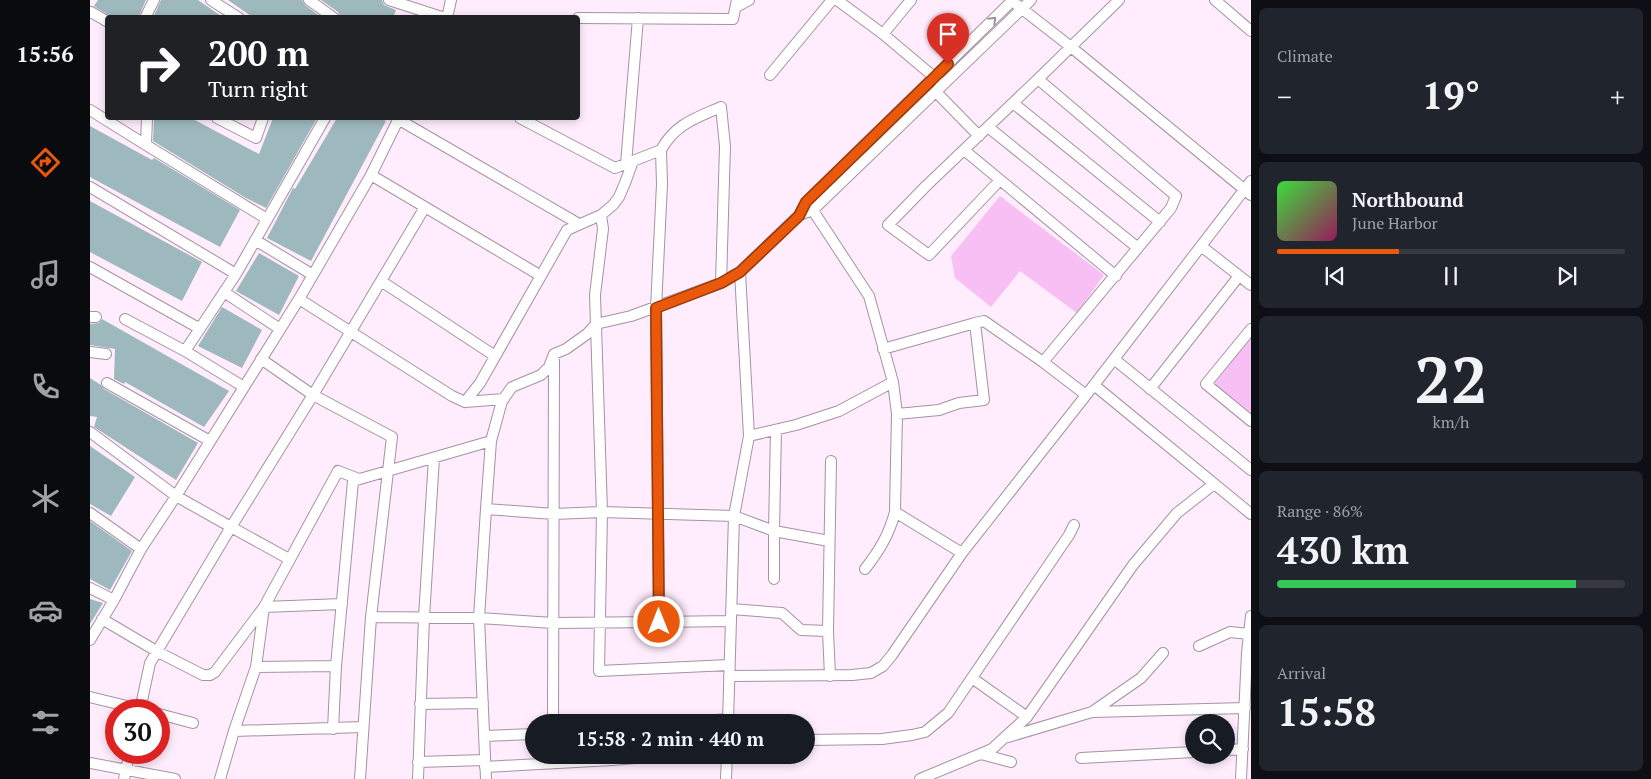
<!DOCTYPE html>
<meta charset="utf-8">
<style>
body{margin:0;font-family:"PT Serif",serif;background:#20242c;color:#f1f3f6;height:100vh;display:flex;flex-direction:column;font-size:19px;white-space:nowrap}
*{box-sizing:border-box;margin:0}
p{font-size:16px;color:#9ea1a6}
.icon{flex:none;width:28px;height:28px;fill:none;stroke:currentColor;stroke-width:2;stroke-linecap:round;stroke-linejoin:round}
.map{position:relative;flex:1;overflow:hidden}
.panel{display:flex;flex-direction:column;gap:8px;padding:8px;background:#0d0f14;width:400px}
.panel>*{flex:none}
.hud{position:absolute;left:15px;top:15px;width:475px;height:105px;border-radius:5px;box-shadow:0 2px 8px #0003;background:#202124;color:#fff;overflow:hidden}
.buttons{position:absolute;left:1095px;top:714px;display:grid;gap:10px}
.buttons a{display:grid;place-items:center;width:50px;height:50px;border-radius:50%;background:#171b24;box-shadow:0 2px 8px #0003;font-size:25px}
.speed{position:absolute;left:15px;top:699px;display:flex;gap:10px;font-size:25px;font-weight:700;text-align:center}
.speed>*{display:grid;place-content:center;width:65px;height:65px;border-radius:50%;background:#171b24;box-shadow:0 2px 8px #0003;line-height:1}
.speed .limit{border:8px solid #d22;background:#fff;color:#111}
.pin{position:absolute;display:grid;place-items:center;width:42px;height:42px;color:#fff;margin:-51px -21px;border-radius:50% 50% 50% 0;rotate:-45deg;box-shadow:0 0 5px #0007}
.pin .icon{rotate:45deg}
.me{position:absolute;width:55px;margin:-28px;rotate:0deg;stroke-linejoin:round;filter:drop-shadow(0 0 4px #0008)}
.turn{display:flex;align-items:center;gap:18px;height:105px;padding:0 20px;font-size:22px}
.turn .icon{width:65px;height:65px;stroke-width:2.5}
.turn b{display:block;font-size:35px;line-height:42px}
.big{font-size:38px;font-weight:800;line-height:1.1}
.panel .card{flex:1;display:flex;flex-direction:column;justify-content:center;gap:8px;min-width:0;padding:0 18px;border-radius:8px;background:#20242c}
.panel .dial{align-items:center;gap:0}
.dial b{font-size:65px;line-height:1}
.song{display:flex;align-items:center;gap:15px}
.cover{width:60px;height:60px;border-radius:8px;background:linear-gradient(135deg,hsl(120 70% 55%),hsl(330 70% 35%))}
.played{height:5px;border-radius:2px;background:linear-gradient(90deg,#ea580c 35%,#363941 35%)}
.keys{display:flex;justify-content:space-around;direction:ltr}
.heat{display:flex;justify-content:space-between;align-items:center;font-size:28px;direction:ltr}
.charge{height:8px;border-radius:4px;background:linear-gradient(90deg,#34c759 86%,#363941 0)}
.trip{position:absolute;left:435px;top:714px;width:290px;height:50px;border-radius:25px;background:#171b24;box-shadow:0 2px 8px #0003;font-weight:800;line-height:50px;text-align:center}
main{display:flex;flex:1;min-height:0}
.tab-bar{display:flex;flex-direction:column;width:90px;justify-content:space-around;align-items:center;background:#090b0e;color:#9ea1a6}
.tab-bar .icon{width:35px;height:35px}
.tab-bar .on{color:#ea580c}
.tab-bar b{font-size:22px;color:#f1f3f6}
.map>svg:first-child{display:block}
</style>
<main>
<nav class="tab-bar">
<b>15:56</b>
<svg class="icon on" aria-label="directions" viewBox="0 0 24 24"><path d="M12 3l9 9-9 9-9-9zM9 14v-3h6M13 9l2 2-2 2"/></svg>
<svg class="icon" aria-label="music" viewBox="0 0 24 24"><path d="M9 18V5l10-2v13"/><circle cx="6" cy="18" r="3"/><circle cx="16" cy="16" r="3"/></svg>
<svg class="icon" aria-label="phone" viewBox="0 0 24 24"><path d="M5 4h4l2 5-3 2q2 4 5 5l2-3 5 2v4C11 20 4 13 5 4z"/></svg>
<svg class="icon" aria-label="climate" viewBox="0 0 24 24"><path d="M12 3v18M4 7l16 10M4 17L20 7"/></svg>
<svg class="icon" aria-label="car" viewBox="0 0 24 24"><path d="M5 17H2v-5l4-1 3-4h7l3 4 3 1v5h-3M9 17h6M6 11h13"/><circle cx="7" cy="17" r="2"/><circle cx="17" cy="17" r="2"/></svg>
<svg class="icon" aria-label="filters" viewBox="0 0 24 24"><path d="M4 7h16M4 17h16"/><circle cx="9" cy="7" r="2"/><circle cx="15" cy="17" r="2"/></svg>
</nav>
<div class="map">
<svg width="1161" height="779" viewBox="0 0 1161 779">
<rect width="100%" height="100%" fill="#ffecfd"/>
<path fill="#f7bff4" d="M910 196 1014 275 987 313 930 271 901 307 865 278 861 256Z
M1161 337V414L1124 384Z"/>
<path fill="#9eb9bd" d="M8 0H56L48 18H23L4 6Z
M71 0H108L134 18H63Z
M138 0H212L215 5 232 18H164Z
M231 0H292L294 5 306 10 303 18H251L248 12Z
M64 118H101L169 154 183 118H227L176 208 156 198 63 141Z
M247 118H290L296 121 221 261 177 238 203 188 205 189Z
M0 126 62 160 64 158 150 210 130 247 0 177Z
M0 201 112 262 92 301 0 252Z
M169 253 209 276 189 315 146 291Z
M132 307 172 330 152 368 108 346Z
M12 319 139 391 114 427 35 382 34 384 24 379 25 349 0 345V324L9 323Z
M0 378 11 385 14 389 108 443 86 480 4 427 7 417 0 416Z
M0 446 45 477 21 516 0 504Z
M0 521 42 551 20 590 0 579Z
M0 599 13 603 0 624Z"/>
<g fill="none" stroke-linecap="round" stroke-linejoin="round">
<g stroke="#a493a3" stroke-width="12">
<path id="minor" d="M121 0 149 18
M219 0 244 18
M299 0 355 18
M747 0 793 34 850 82
M1125 0 1161 31
M927 5 981 47 1161 195
M646 7 659 0
M0 13 1 12 18 22
M55 18 64 0
M357 18 361 0
M488 18 643 19 647 0
M793 34 821 0
M680 75 742 0
M846 92 889 136
M923 103 1070 222
M0 110 56 145
M57 118 56 145 177 219
M127 118 166 138 173 118
M306 118 489 224
M309 118 281 175 209 299 362 396 375 402 390 383 477 230 511 215 523 205 529 197 535 183 543 161
M430 118 525 168 571 150C585 124 606 118 631 107L635 146 631 283 650 272
M898 127 1048 248
M874 150 1026 276
M536 164 548 18
M281 175 451 276
M910 180 839 255 798 225 836 186 948 79
M0 187 146 274 235 118
M720 206 779 296 803 382
M511 215 513 229 505 295 512 512 509 671 639 665
M709 215 723 210 941 0
M165 240 223 275
M1111 246 1161 285
M0 267 105 326 111 327 134 292
M146 274 134 292 190 329
M291 281 405 356
M631 283 541 316 506 324 497 334 476 349 464 354 459 367 451 375 422 387 412 401 401 441 396 509 464 514 512 512 644 516 684 531 686 430
M0 317H6
M35 319 95 351 154 387
M1161 329 1116 384 1161 421
M793 349 885 323
M95 351 111 327
M0 352 16 354
M171 359 223 395 335 207
M1024 359 1161 470
M17 383 120 441
M1004 385 1161 514
M1060 389 1149 276
M996 395 953 362 1081 208 1086 196 948 79 1029 0
M375 402 414 399
M807 414 849 410 869 403 894 400 885 323 894 321 953 362
M0 432 86 496 141 527 60 663 50 710
M659 436 706 425 749 411 803 382 807 414 805 512 872 553
M0 513 51 549
M199 559 141 527 223 395 302 437 281 617
M775 569C789 551 799 535 805 512
M684 579V531L739 541
M0 588 24 600 0 640
M24 600 51 549 86 496 209 299
M641 609 692 613 711 630 738 631 741 461
M12 619 68 652 113 675H120L125 672 174 607 252 604
M569 622 640 621
M738 631 740 676
M1109 646 1140 632 1159 634
M246 666 263 481 401 441
M166 667 174 607 248 471 269 479
M639 676 762 675 781 673 793 666 802 655 872 553 1004 385 1161 181
M882 678 937 717
M0 697 53 710
M330 704 393 703
M1003 712 1155 708
M69 714 103 723
M463 722 464 360
M603 722 638 719
M638 722 644 516 659 436 650 272 709 215 716 202 923 0
M144 731 166 667 246 666 243 729
M394 736 444 734
M918 737 1002 712 1051 678 1073 653
M716 740 792 739 822 735 835 732 858 713 979 535 984 525
M1136 750 1153 749
M891 754 921 762
M991 758 1104 752
M328 762 395 760
M0 763 85 779
M395 767 522 760 580 755
M34 779 40 752
M130 779 144 731 273 727
M270 779 281 617 389 618 463 623 569 622 566 308 572 184 571 150
M328 779 334 617 344 458
M396 779 389 618 396 509
M636 779 637 755
M830 779 902 749 937 717 1043 565 1087 513 1124 484
M1151 779 1157 653 1161 616"/>
</g>
<use href="#minor" stroke="#fff" stroke-width="10"/>
</g>
<defs><path id="oneway-chevron" d="M-2-3.5L2.5 0L-2 3.5" fill="none" stroke-width="1.6" stroke-linecap="round" stroke-linejoin="round" transform="scale(1.25)"/></defs>
<use stroke="#989598" href="#oneway-chevron" transform="translate(903 20) rotate(-45)"/>
<g fill="none" stroke-linecap="round" stroke-linejoin="round">
<g stroke="#983908" stroke-width="12">
<path id="route" d="M569 622 566 308 631 283 650 272 709 216 716 202 858 64"/>
</g>
<use href="#route" stroke="#ea580c" stroke-width="9"/>
</g>
</svg>
<div class="buttons">
<a><svg class="icon" aria-label="search" viewBox="0 0 24 24"><circle cx="10" cy="10" r="6"/><path d="M15 15l6 6"/></svg></a>
</div>
<div class="speed"><div class="limit">30</div></div>
<div class="pin" style="left:858px;top:64px;background:#d93025"><svg class="icon" aria-label="arrive" viewBox="0 0 24 24"><path d="M6 21V4h12l-3 4 3 4H6"/></svg></div>
<svg class="me" style="left:569px;top:622px" viewBox="-20 -20 40 40"><circle r="17" fill="#ea580c" stroke="#fff" stroke-width="3"/><path d="M0-11L8 9 0 5-8 9z" fill="#fff"/></svg>
<div class="trip">15:58 · 2 min · 440 m</div>
<div class="hud">
<div class="turn"><svg class="icon" aria-label="right" viewBox="0 0 24 24"><path d="M7 20v-9h11M14 6l5 5-5 5"/></svg><div><b>200 m</b>Turn right</div></div>
</div>
</div>
<section class="panel">
<div class="card"><p>Climate</p>
<div class="heat"><a>−</a><b class="big">19°</b><a>+</a></div>
</div>
<div class="card">
<div class="song"><i class="cover"></i><div><b>Northbound</b><p>June Harbor</p></div></div>
<div class="played"></div>
<div class="keys"><svg class="icon" aria-label="previous" viewBox="0 0 24 24"><path d="M18 5L8 12l10 7zM5 5v14"/></svg><svg class="icon" aria-label="pause" viewBox="0 0 24 24"><path d="M8 5v14M16 5v14"/></svg><svg class="icon" aria-label="next" viewBox="0 0 24 24"><path d="M6 5l10 7-10 7zM19 5v14"/></svg></div>
</div>
<div class="card dial"><b>22</b><p>km/h</p></div>
<div class="card"><p>Range · 86%</p><b class="big">430 km</b><div class="charge"></div></div>
<div class="card"><p>Arrival</p><b class="big">15:58</b></div>
</section>
</main>
